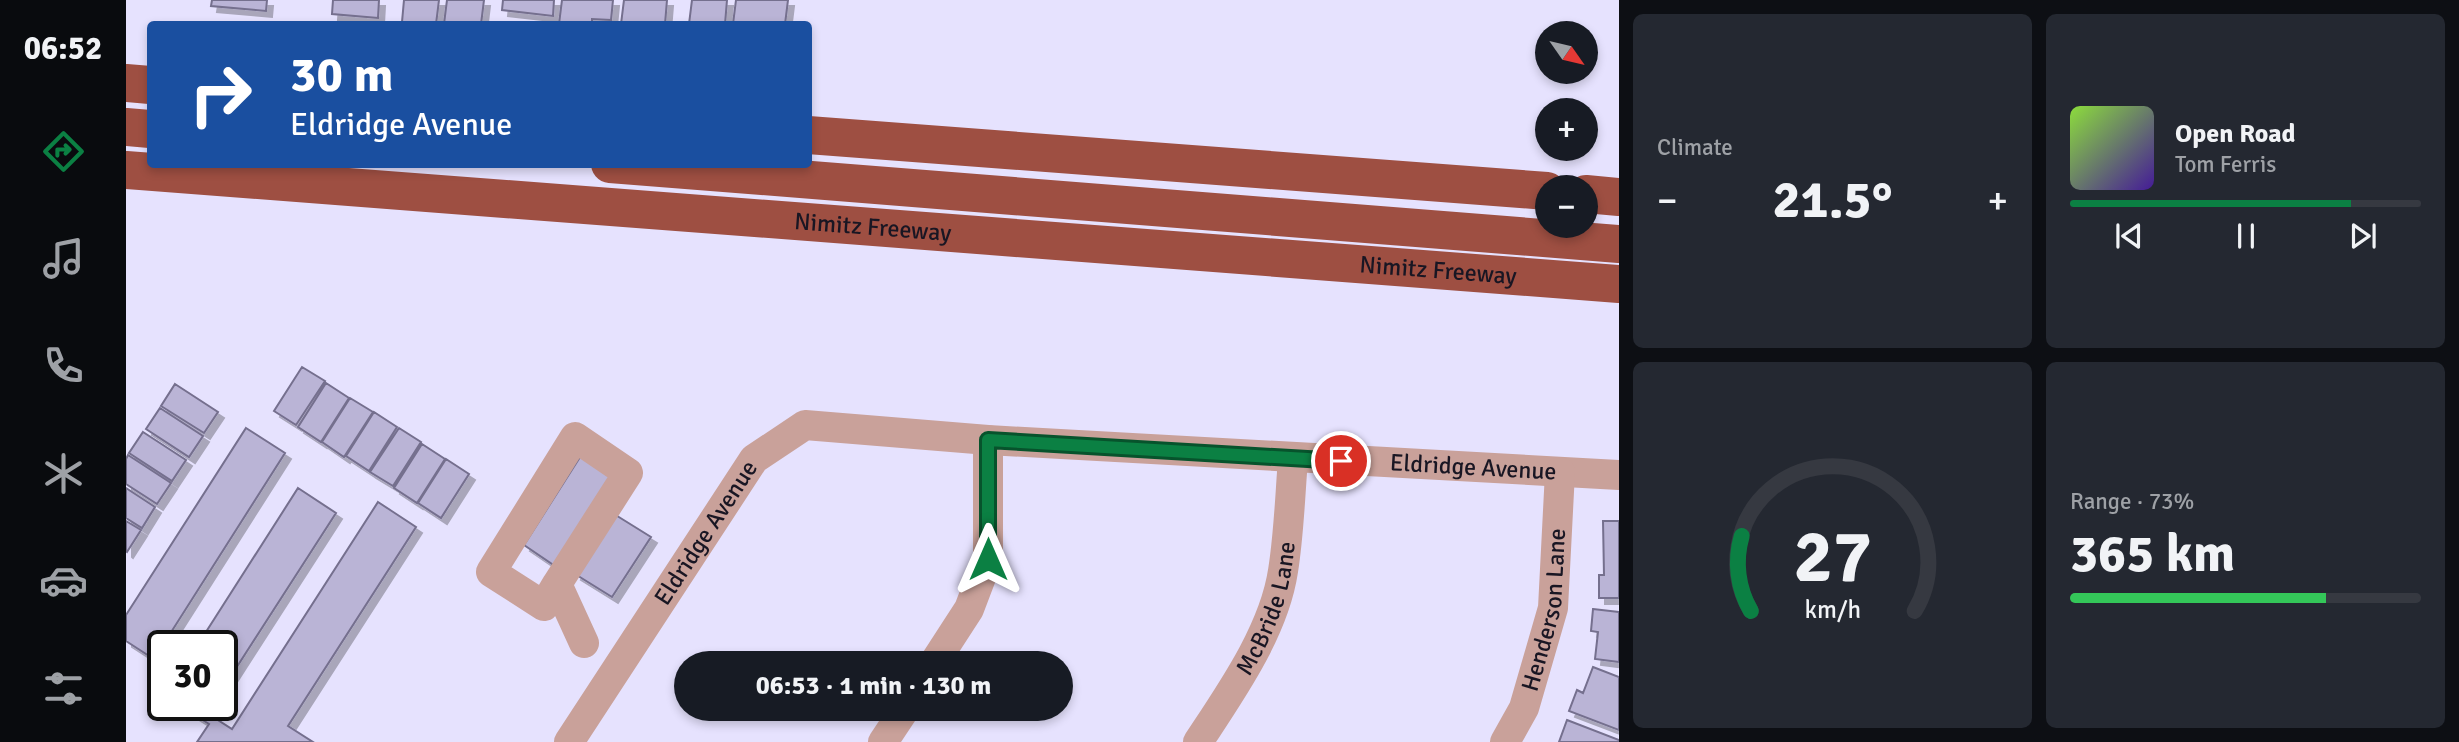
<!DOCTYPE html>
<meta charset="utf-8">
<style>
body{margin:0;font-family:Signika,sans-serif;background:#242831;color:#f1f3f6;height:100vh;display:flex;flex-direction:column;font-size:26px;white-space:nowrap}
*{box-sizing:border-box;margin:0}
p{font-size:23px;color:#9ea1a6}
.icon{flex:none;width:38px;height:38px;fill:none;stroke:currentColor;stroke-width:2;stroke-linecap:round;stroke-linejoin:round}
.map{position:relative;flex:1;overflow:hidden}
.details{display:flex;flex-direction:column;gap:14px;padding:14px;background:#0d0f14;width:840px}
.details>*{flex:none}
.top-card{position:absolute;left:21px;top:21px;width:665px;height:147px;border-radius:7px;box-shadow:0 4px 10px #0003;background:#1a4fa0;color:#fff;overflow:hidden}
.needle{width:46px;rotate:124deg}
.tools{position:absolute;left:1409px;top:21px;display:grid;gap:14px}
.tools a{display:grid;place-items:center;width:63px;height:63px;border-radius:50%;background:#171b24;box-shadow:0 4px 10px #0003;font-size:35px}
.speed{position:absolute;left:21px;top:630px;display:flex;gap:14px;font-size:35px;font-weight:700;text-align:center}
.speed>*{display:grid;place-content:center;width:91px;height:91px;border-radius:50%;background:#171b24;box-shadow:0 4px 10px #0003;line-height:1}
.speed .limit{border:4px solid #111;border-radius:10px;background:#fff;color:#111}
.pin{position:absolute;display:grid;place-items:center;width:60px;height:60px;color:#fff;margin:-30px;border:4px solid #fff;border-radius:50%;box-shadow:0 2px 7px #0007}
.me{position:absolute;width:77px;margin:-38px;rotate:0deg;stroke-linejoin:round;filter:drop-shadow(0 0 5px #0008)}
.turn{display:flex;align-items:center;gap:24px;height:147px;padding:0 28px;font-size:32px}
.turn .icon{width:91px;height:91px;stroke-width:2.5}
.turn b{display:block;font-size:49px;line-height:60px}
.big{font-size:52px;font-weight:800;line-height:1.1}
.details .card{flex:1;display:flex;flex-direction:column;justify-content:center;gap:10px;min-width:0;padding:0 24px;border-radius:10px;background:#242831}
.details .dial{align-items:center;gap:0}
.dial svg{height:182px;overflow:visible;fill:none;stroke:#363941;stroke-width:7;stroke-linecap:round;text-anchor:middle}
.dial text{fill:#f1f3f6;stroke:none}
.song{display:flex;align-items:center;gap:21px}
.cover{width:84px;height:84px;border-radius:10px;background:linear-gradient(135deg,hsl(90 70% 55%),hsl(260 70% 35%))}
.played{height:7px;border-radius:4px;background:linear-gradient(90deg,#0b8043 80%,#363941 80%)}
.keys{display:flex;justify-content:space-around;direction:ltr}
.heat{display:flex;justify-content:space-between;align-items:center;font-size:38px;direction:ltr}
.charge{height:10px;border-radius:5px;background:linear-gradient(90deg,#34c759 73%,#363941 0)}
.details .tiles{flex:1;display:grid;gap:14px;grid-template-columns:repeat(2,1fr)}
.trip{position:absolute;left:548px;top:651px;width:399px;height:70px;border-radius:35px;background:#171b24;box-shadow:0 4px 10px #0003;font-weight:800;line-height:70px;text-align:center}
main{display:flex;flex:1;min-height:0}
.menu{display:flex;flex-direction:column;width:126px;justify-content:space-around;align-items:center;background:#090b0e;color:#9ea1a6}
.menu .icon{width:49px;height:49px}
.menu .active{color:#0b8043}
.menu b{font-size:32px;color:#f1f3f6}
.map>svg:first-child{display:block}
</style>
<main>
<nav class="menu">
<b>06:52</b>
<svg class="icon active" aria-label="directions" viewBox="0 0 24 24"><path d="M12 3l9 9-9 9-9-9zM9 14v-3h6M13 9l2 2-2 2"/></svg>
<svg class="icon" aria-label="music" viewBox="0 0 24 24"><path d="M9 18V5l10-2v13"/><circle cx="6" cy="18" r="3"/><circle cx="16" cy="16" r="3"/></svg>
<svg class="icon" aria-label="phone" viewBox="0 0 24 24"><path d="M5 4h4l2 5-3 2q2 4 5 5l2-3 5 2v4C11 20 4 13 5 4z"/></svg>
<svg class="icon" aria-label="climate" viewBox="0 0 24 24"><path d="M12 3v18M4 7l16 10M4 17L20 7"/></svg>
<svg class="icon" aria-label="car" viewBox="0 0 24 24"><path d="M5 17H2v-5l4-1 3-4h7l3 4 3 1v5h-3M9 17h6M6 11h13"/><circle cx="7" cy="17" r="2"/><circle cx="17" cy="17" r="2"/></svg>
<svg class="icon" aria-label="filters" viewBox="0 0 24 24"><path d="M4 7h16M4 17h16"/><circle cx="9" cy="7" r="2"/><circle cx="15" cy="17" r="2"/></svg>
</nav>
<div class="map">
<svg width="1493" height="742" viewBox="0 0 1493 742">
<defs>
<filter id="shadow"><feDropShadow dx="6" dy="6" stdDeviation="0" flood-color="#0004"/></filter>
</defs>
<rect width="100%" height="100%" fill="#e6e2fe"/>
<path fill="#bab4d6" stroke="#756f8e" stroke-width="2" filter="url(#shadow)" d="M86 0H141L140 11 85 6Z
M207 0H253L252 18 206 14Z
M278 0H313L310 24 276 22Z
M321 0H358L355 24H318Z
M377 0H428L427 16 376 10Z
M436 0H487L485 20 466 19V24H433Z
M498 0H541L539 24H495Z
M566 0H601L599 24H563Z
M610 0H662L659 24H607Z
M176 367 199 381 170 425 148 411Z
M200 383 223 398 195 442 172 427Z
M49 384 92 412 78 433 35 406Z
M224 398 247 412 218 457 196 442Z
M34 408 77 436 63 457 20 429Z
M248 412 271 427 243 471 220 456Z
M120 428 159 453 35 648 37 649V665L0 641V615Z
M273 428 295 442 267 486 244 472Z
M17 432 60 460 46 481 3 453Z
M296 444 319 459 291 503 268 488Z
M456 454 488 474 429 566 398 545Z
M2 455 45 483 31 504 0 484V459Z
M320 459 343 474 315 518 292 503Z
M0 488 29 507 16 528 0 518Z
M172 488 210 513 96 690V646H71Z
M252 502 290 527 162 726 187 742H71L83 724 53 705H87L81 713 106 729Z
M488 514 525 537 486 597 449 574Z
M0 521 15 530 1 552 0 551Z
M1477 521H1493V598H1473V575H1478Z
M1467 609 1493 612V662L1469 659 1472 632 1465 631Z
M1467 667 1493 677V730L1443 711 1451 690 1457 693Z
M1441 720 1493 740V742H1433Z"/>
<g fill="none" stroke-linecap="round" stroke-linejoin="round">
<g stroke="#c9a19a" stroke-width="30">
<path d="M431 584 418 606 365 572 449 437 502 473 431 584 458 643"/>
<path d="M808 663 843 609 862 559V440"/>
<path id="s1" d="M443 742 628 459 679 425 862 440 1493 475"/>
<path d="M757 742 779 709"/>
<path id="s2" d="M1072 742C1105 692 1148 631 1157 571 1163 534 1164 496 1167 459"/>
<path id="s3" d="M1379 742 1398 708 1427 608 1434 472"/>
</g>
<g stroke="#9e4f42" stroke-width="38">
<path d="M0 83 24 85"/>
<path d="M0 127 24 129"/>
<path d="M682 135 1421 191"/>
<path d="M484 164 1493 244"/>
<path id="s4" d="M0 170 1493 284"/>
<path d="M1460 194 1493 197"/>
</g>
</g>
<g fill="none" stroke-linecap="round" stroke-linejoin="round">
<g stroke="#07532c" stroke-width="18">
<path id="route" d="M862 559V440L1215 461"/>
</g>
<use href="#route" stroke="#0b8043" stroke-width="12"/>
</g>
<g text-anchor="middle" dominant-baseline="central" stroke-width="7" stroke-linejoin="round" paint-order="stroke">
<g font-size="24" fill="#191623" stroke="#fff">
<text stroke="none"><textPath href="#s4" startOffset="749">Nimitz Freeway</textPath></text>
<text stroke="none"><textPath href="#s4" startOffset="1316">Nimitz Freeway</textPath></text>
<text stroke="none"><textPath href="#s1" startOffset="1069">Eldridge Avenue</textPath></text>
<text stroke="none"><textPath href="#s1" startOffset="250">Eldridge Avenue</textPath></text>
<text stroke="none"><textPath href="#s2" startOffset="152">McBride Lane</textPath></text>
<text stroke="none"><textPath href="#s3" startOffset="140">Henderson Lane</textPath></text>
</g>
</g>
</svg>
<div class="tools">
<a><svg class="needle" viewBox="-14 -14 28 28"><path d="M0-13l5 13h-10z" fill="#e53935"/><path d="M0 13l5-13h-10z" fill="#9ea1a6"/></svg></a>
<a>+</a>
<a>−</a>
</div>
<div class="speed"><div class="limit">30</div></div>
<div class="pin" style="left:1215px;top:461px;background:#d93025"><svg class="icon" aria-label="arrive" viewBox="0 0 24 24"><path d="M6 21V4h12l-3 4 3 4H6"/></svg></div>
<svg class="me" style="left:862px;top:559px" viewBox="-20 -20 40 40"><path d="M0-17L14 15 0 8-14 15z" fill="#0b8043" stroke="#fff" stroke-width="4"/></svg>
<div class="trip">06:53 · 1 min · 130 m</div>
<div class="top-card">
<div class="turn"><svg class="icon" aria-label="right" viewBox="0 0 24 24"><path d="M7 20v-9h11M14 6l5 5-5 5"/></svg><div><b>30 m</b>Eldridge Avenue</div></div>
</div>
</div>
<section class="details">
<div class="tiles">
<div class="card"><p>Climate</p>
<div class="heat"><a>−</a><b class="big">21.5°</b><a>+</a></div>
</div>
<div class="card">
<div class="song"><i class="cover"></i><div><b>Open Road</b><p>Tom Ferris</p></div></div>
<div class="played"></div>
<div class="keys"><svg class="icon" aria-label="previous" viewBox="0 0 24 24"><path d="M18 5L8 12l10 7zM5 5v14"/></svg><svg class="icon" aria-label="pause" viewBox="0 0 24 24"><path d="M8 5v14M16 5v14"/></svg><svg class="icon" aria-label="next" viewBox="0 0 24 24"><path d="M6 5l10 7-10 7zM19 5v14"/></svg></div>
</div>
<div class="card dial"><svg viewBox="0 0 100 80">
<path d="M14 69A42 42 0 1 1 86 69"/>
<path d="M14 69A42 42 0 0 1 10 36" stroke="#0b8043"/>
<text x="50" y="56" font-size="32" font-weight="700">27</text>
<text x="50" y="72" font-size="11">km/h</text>
</svg></div>
<div class="card"><p>Range · 73%</p><b class="big">365 km</b><div class="charge"></div></div>
</div>
</section>
</main>
